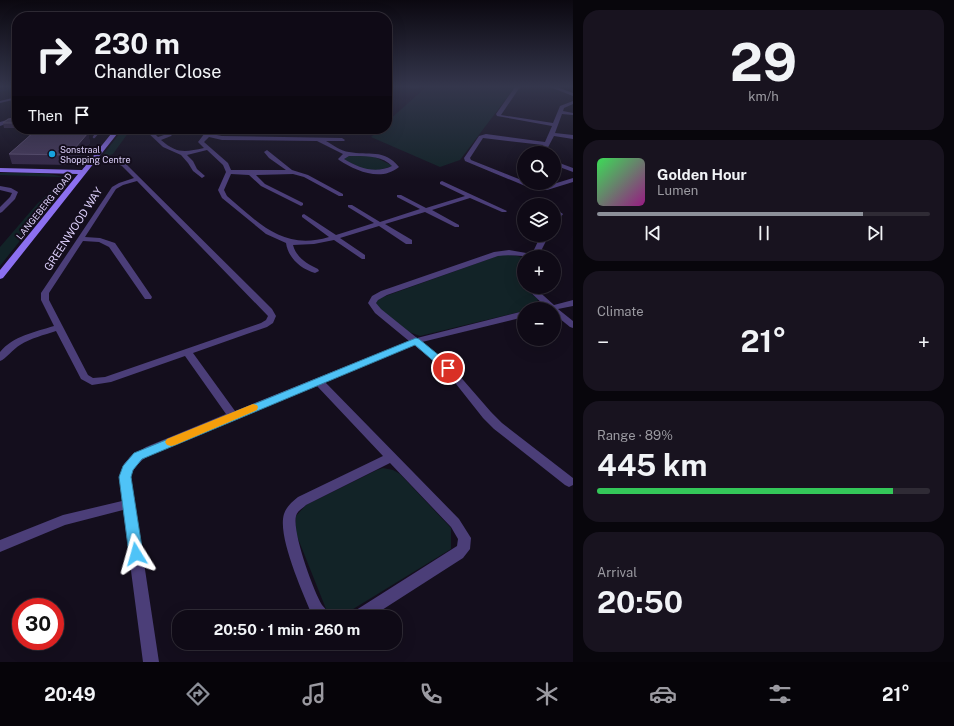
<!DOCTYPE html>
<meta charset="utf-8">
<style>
body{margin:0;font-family:"Public Sans",sans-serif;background:#18131f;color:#f1f3f6;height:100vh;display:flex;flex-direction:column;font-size:15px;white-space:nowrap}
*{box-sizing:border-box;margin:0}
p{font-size:13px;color:#9b9aa1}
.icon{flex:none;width:22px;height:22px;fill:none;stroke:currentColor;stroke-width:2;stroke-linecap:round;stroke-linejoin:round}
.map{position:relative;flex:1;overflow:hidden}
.sheet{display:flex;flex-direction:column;gap:10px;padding:10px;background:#08060c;width:381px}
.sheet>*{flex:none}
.banner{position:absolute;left:12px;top:12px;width:380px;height:122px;border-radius:16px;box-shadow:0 4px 16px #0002,0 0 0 1px #2f2b35;background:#0f0a16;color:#f1f3f6;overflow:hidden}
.tools{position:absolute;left:517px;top:146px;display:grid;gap:8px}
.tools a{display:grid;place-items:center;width:44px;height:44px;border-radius:50%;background:#0f0a16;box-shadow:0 4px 16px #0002,0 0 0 1px #2f2b35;font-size:20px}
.speed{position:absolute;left:12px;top:598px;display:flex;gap:8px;font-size:20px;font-weight:700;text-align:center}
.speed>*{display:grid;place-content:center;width:52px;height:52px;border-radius:50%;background:#0f0a16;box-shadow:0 4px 16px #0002,0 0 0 1px #2f2b35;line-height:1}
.speed .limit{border:6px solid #d22;background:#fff;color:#111}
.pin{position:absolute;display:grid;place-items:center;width:34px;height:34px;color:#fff;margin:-17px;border:2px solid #fff;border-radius:50%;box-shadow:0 1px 4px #0007}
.me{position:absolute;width:44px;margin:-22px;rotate:352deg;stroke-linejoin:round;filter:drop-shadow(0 0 3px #0008)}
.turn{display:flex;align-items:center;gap:14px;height:84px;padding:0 16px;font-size:18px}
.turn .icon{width:52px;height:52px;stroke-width:2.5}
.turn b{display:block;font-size:28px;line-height:34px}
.then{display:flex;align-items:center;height:38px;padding:0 16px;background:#0003;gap:8px;font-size:15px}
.big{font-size:30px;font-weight:700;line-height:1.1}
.sheet .card{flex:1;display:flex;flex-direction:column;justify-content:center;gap:6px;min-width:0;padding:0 14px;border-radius:16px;background:#18131f}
.sheet .dial{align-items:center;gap:0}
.dial b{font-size:52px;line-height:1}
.song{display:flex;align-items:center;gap:12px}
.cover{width:48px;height:48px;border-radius:6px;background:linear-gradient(135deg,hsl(130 70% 55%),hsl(310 70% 35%))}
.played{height:4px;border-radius:2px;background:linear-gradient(90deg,#8c9099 80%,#2f2b35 80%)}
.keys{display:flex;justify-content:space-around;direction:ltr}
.heat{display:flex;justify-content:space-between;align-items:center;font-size:22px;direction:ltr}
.charge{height:6px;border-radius:3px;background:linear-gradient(90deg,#34c759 89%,#2f2b35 0)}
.trip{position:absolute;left:172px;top:610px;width:230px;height:40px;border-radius:16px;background:#0f0a16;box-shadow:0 4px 16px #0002,0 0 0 1px #2f2b35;font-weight:700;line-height:40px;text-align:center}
.dock{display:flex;height:64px;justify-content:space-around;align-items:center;background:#060409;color:#9b9aa1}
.dock .icon{width:28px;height:28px}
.dock .current{color:#8c9099}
.dock b{font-size:18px;color:#f1f3f6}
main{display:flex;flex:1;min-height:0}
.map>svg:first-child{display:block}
</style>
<main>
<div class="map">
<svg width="573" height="662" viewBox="0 0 573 662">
<rect width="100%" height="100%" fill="#140e1d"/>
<path fill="#122327" d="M426 87H515L460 160 440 167 371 137 380 129H387V122Z
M123 129H131L113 154 107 156 100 164H96Z
M349 155 373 156 393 166C367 174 368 171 344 160L343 157Z
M0 173C12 173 61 171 66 180L65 182 66 183 0 266V247L37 204 63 180 60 177 0 175Z
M503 254 517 256 524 258V272L520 283 523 287 538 299 535 309H524V311L420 336 409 332 377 307 376 302 380 298Z
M383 468 393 470 400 474 451 528V549L345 614C337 617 332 615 326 609L295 531 296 516 306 505 377 470Z"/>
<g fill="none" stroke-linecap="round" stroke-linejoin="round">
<path stroke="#0e1537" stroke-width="2" d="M0 91 15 87"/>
<path stroke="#4b3e78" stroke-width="2.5" d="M94 137 101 129"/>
<path fill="#4b3e78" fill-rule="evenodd" d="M515 87H520L501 115 553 123 560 106 573 101V104L564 108 563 111 573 113V115L562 114 555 133 573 135V139L554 136 545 153H539L543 145 483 138 470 158 471 160 524 181V183L536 186H547L573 178V182L547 190H535L465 161 464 158 479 136 486 134 545 142 552 126 497 116 496 114Z
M550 87H557L573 93V96Z
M17 97V99L0 103V101Z
M17 117V120L0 126V122Z
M171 129H177L171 136 161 140C177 154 185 152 204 148L198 142 208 129H214L211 134 222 136 342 138 345 140 344 141H326C333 145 341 151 349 152 368 156 384 148 399 167 381 182 356 171 339 160L338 159 343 154 317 141 222 140 209 137 204 142 228 163 231 170H286L269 158 264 152 267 150 292 170 308 175 343 194V196H339L304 177 293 174 256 175 265 184 303 203V205L301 206 261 186 249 175 231 174 224 190 227 196C259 223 283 251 329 237L302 217V215L304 214 336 235 374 223 348 207V205H352L380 222 420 209 397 197V195H401L426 208 465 196 440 184V182L442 181 507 211 506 212H502L470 198 432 210 459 225V227H455L425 212 385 224 412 240V244H406L379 226 340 238 365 255V259H362L334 240 314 244 293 245C296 257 307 264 318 269L319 271 315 273C301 269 288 258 286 243L266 234 222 198 218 190 226 172 223 165 207 150 187 155 193 161 197 169 205 176 202 178 193 171 188 163 181 155 163 147 146 131 151 130 158 137 167 134ZM349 156C363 156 382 155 392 166 375 174 359 168 344 159Z
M112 157 126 164 272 309 276 316 273 323 267 327 193 353 235 411 409 341 375 313 368 303 372 296 381 291 494 252 509 250 532 254 541 235H549L538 257C524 257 512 254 498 256L387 295 378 300 376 303 381 309 417 338 524 311V317L422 342 451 366 491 412 502 423 573 478V485L569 487 565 485 494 429 483 418 445 370 414 345 325 382 459 519 471 538 470 549 463 558 371 617H351L353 612 457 546 458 539 451 527 390 463 306 505C303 508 297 511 296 516 292 532 313 590 322 605 325 609 329 612 331 617H314L312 615C303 593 277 536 284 514 286 507 292 502 298 497L383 456 317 386 154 453C143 459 134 464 131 477L159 662H143L123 510 65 525 0 552V540L63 515 122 501 119 477 124 464 130 457 146 447 226 414 185 356 111 382 92 385 81 379 56 331C44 335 31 338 20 345 13 349 6 359 0 361V352C13 336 35 332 54 326L41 300V293L112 187 119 183 134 178 122 166 110 160 109 159ZM137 181 268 316 266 320 261 323 105 377 93 378 88 375 49 300V293L83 241 99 242 109 247 145 299H151L152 297 115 243 100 238 85 237 116 189 123 185Z
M554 161 573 168V172L554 165Z
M0 186 11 188 18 192 15 199 2 212 0 213V207L10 197 12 193 0 190Z
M560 212 563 214 556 224 554 225V218L558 213Z
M525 287H534L554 305 573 300V306L558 309 573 321V328L570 327 554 314V309H544L546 307Z"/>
<path fill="#8c70f0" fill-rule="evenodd" d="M115 129H121L3 278 0 279V270L78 174 0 172V168L82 170Z"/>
</g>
<path fill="#362949" d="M410 87H418L416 89 410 88Z
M17 118V128H4L3 123Z
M31 129H91H87L90 143 71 165 12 164 9 154 29 136 28 132Z"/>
<path fill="#211630" d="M85 129H87L90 143 71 165 69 155 82 133Z"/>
<path fill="#473a5c" stroke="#5f5275" d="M17 118V123H3L8 119Z
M31 129H85L82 133H88L69 155 9 154 34 132H28Z"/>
<linearGradient id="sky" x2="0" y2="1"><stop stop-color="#0b0810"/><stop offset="0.48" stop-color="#34364c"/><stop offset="1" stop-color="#34364c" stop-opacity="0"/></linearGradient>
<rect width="573" height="180" fill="url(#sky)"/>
<path fill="#4fc3f7" stroke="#337fa1" d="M416 338 419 339 452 366 453 368 452 371H445L415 345 142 459 133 470 131 477 143 554 141 559 136 560 131 559 129 554 119 477 123 466 134 453Z"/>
<path fill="#f59e0b" d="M253 404 257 405 258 407 257 410 175 445 171 446 167 445 165 442 167 439Z"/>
<circle fill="#17a3de" stroke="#140e1d" stroke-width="1.5" cx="52" cy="154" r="4"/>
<g text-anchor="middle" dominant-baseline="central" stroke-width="4" stroke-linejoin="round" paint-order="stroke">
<g font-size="9" fill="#dccffa" stroke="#140e1d" text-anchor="start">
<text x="60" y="149">Sonstraal<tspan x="60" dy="10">Shopping Centre</tspan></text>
</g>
<g font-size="9" fill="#dccffa" stroke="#140e1d">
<text transform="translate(44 206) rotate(-51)">LANGEBERG ROAD</text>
</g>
<g font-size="11" fill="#dccffa" stroke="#140e1d">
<text transform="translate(73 229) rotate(-57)">GREENWOOD WAY</text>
</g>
</g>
</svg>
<div class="tools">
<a><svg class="icon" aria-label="search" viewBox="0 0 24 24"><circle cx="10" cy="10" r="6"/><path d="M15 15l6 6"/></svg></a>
<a><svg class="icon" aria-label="layers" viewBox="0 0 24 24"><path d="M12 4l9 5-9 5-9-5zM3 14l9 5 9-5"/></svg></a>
<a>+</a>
<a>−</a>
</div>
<div class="speed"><div class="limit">30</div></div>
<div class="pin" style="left:448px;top:368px;background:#d93025"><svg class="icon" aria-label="arrive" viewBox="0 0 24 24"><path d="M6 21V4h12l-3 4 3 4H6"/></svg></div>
<svg class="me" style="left:136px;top:554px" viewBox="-20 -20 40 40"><path d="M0-17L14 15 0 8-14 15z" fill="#4fc3f7" stroke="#fff" stroke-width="4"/></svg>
<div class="trip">20:50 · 1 min · 260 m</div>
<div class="banner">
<div class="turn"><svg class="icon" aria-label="right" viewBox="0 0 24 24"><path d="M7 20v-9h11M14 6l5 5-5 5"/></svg><div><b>230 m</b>Chandler Close</div></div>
<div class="then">Then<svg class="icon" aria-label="arrive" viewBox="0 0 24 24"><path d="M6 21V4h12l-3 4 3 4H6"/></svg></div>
</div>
</div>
<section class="sheet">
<div class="card dial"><b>29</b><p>km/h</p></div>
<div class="card">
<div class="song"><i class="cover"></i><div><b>Golden Hour</b><p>Lumen</p></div></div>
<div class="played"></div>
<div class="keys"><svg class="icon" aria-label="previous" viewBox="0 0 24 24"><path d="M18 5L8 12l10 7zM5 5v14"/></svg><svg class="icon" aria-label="pause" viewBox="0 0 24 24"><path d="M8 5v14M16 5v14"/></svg><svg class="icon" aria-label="next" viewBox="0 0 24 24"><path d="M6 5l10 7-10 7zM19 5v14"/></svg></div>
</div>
<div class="card"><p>Climate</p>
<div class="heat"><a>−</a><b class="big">21°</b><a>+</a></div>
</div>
<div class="card"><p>Range · 89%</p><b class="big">445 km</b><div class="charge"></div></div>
<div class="card"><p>Arrival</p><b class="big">20:50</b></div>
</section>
</main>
<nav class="dock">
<b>20:49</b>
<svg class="icon current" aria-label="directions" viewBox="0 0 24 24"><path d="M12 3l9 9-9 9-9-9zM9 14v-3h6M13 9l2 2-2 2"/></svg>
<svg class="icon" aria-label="music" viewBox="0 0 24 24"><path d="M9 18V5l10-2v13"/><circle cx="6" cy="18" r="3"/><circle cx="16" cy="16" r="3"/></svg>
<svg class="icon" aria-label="phone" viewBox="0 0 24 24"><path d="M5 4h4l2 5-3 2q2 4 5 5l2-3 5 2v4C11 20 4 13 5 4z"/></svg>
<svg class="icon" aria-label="climate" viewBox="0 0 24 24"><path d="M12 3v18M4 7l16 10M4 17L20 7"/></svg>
<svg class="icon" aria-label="car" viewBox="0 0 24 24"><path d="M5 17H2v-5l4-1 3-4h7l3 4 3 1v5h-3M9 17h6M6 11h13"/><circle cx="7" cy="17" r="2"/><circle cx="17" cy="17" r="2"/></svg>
<svg class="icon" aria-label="filters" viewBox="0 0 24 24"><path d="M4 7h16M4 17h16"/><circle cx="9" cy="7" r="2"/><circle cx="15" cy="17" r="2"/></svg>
<b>21°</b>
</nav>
